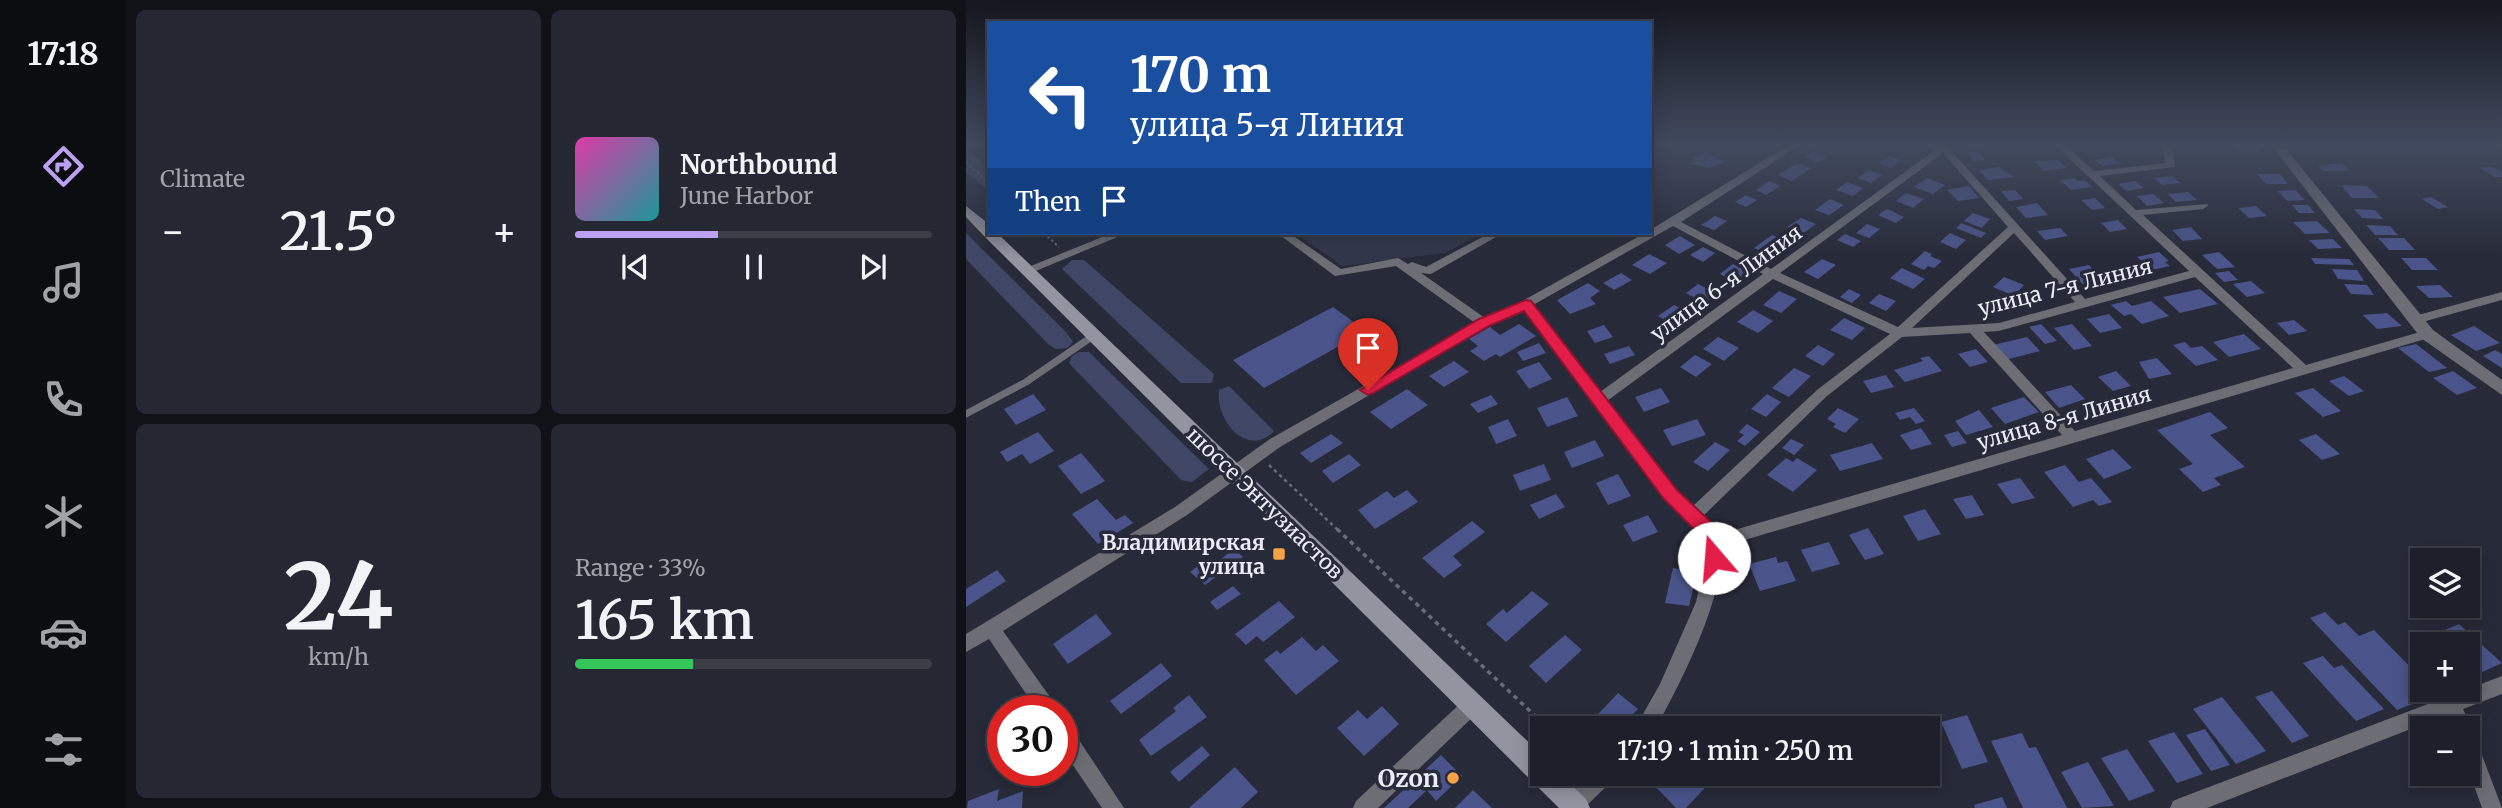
<!DOCTYPE html>
<meta charset="utf-8">
<style>
body{margin:0;font-family:Merriweather,serif;background:#252832;color:#f1f3f6;height:100vh;display:flex;flex-direction:column;font-size:26px;white-space:nowrap}
*{box-sizing:border-box;margin:0}
p{font-size:23px;color:#a0a3a8}
.icon{flex:none;width:38px;height:38px;fill:none;stroke:currentColor;stroke-width:2;stroke-linecap:round;stroke-linejoin:round}
.map{position:relative;flex:1;overflow:hidden}
.sheet{display:flex;flex-direction:column;gap:10px;padding:10px;background:#101217;width:840px}
.sheet>*{flex:none}
.hud{position:absolute;left:21px;top:21px;width:665px;height:214px;border-radius:0px;box-shadow:0 4px 18px #0003,0 0 0 2px #3b3e47;background:#1a4fa0;color:#fff;overflow:hidden}
.fabs{position:absolute;left:1444px;top:548px;display:grid;gap:14px}
.fabs a{display:grid;place-items:center;width:70px;height:70px;border-radius:0px;background:#1d202a;box-shadow:0 4px 18px #0003,0 0 0 2px #3b3e47;font-size:35px}
.speed{position:absolute;left:21px;top:695px;display:flex;gap:14px;font-size:35px;font-weight:700;text-align:center}
.speed>*{display:grid;place-content:center;width:91px;height:91px;border-radius:50%;background:#1d202a;box-shadow:0 4px 18px #0003,0 0 0 2px #3b3e47;line-height:1}
.speed .limit{border:10px solid #d22;background:#fff;color:#111}
.pin{position:absolute;display:grid;place-items:center;width:60px;height:60px;color:#fff;margin:-72px -30px;border-radius:50% 50% 50% 0;rotate:-45deg;box-shadow:0 0 7px #0007}
.pin .icon{rotate:45deg}
.me{position:absolute;width:77px;margin:-38px;rotate:342deg;stroke-linejoin:round;filter:drop-shadow(0 0 5px #0008)}
.turn{display:flex;align-items:center;gap:24px;height:147px;padding:0 28px;font-size:32px}
.turn .icon{width:91px;height:91px;stroke-width:2.5}
.turn b{display:block;font-size:49px;line-height:60px}
.then{display:flex;align-items:center;height:66px;padding:0 28px;background:#0003;gap:14px;font-size:26px}
.big{font-size:52px;font-weight:600;line-height:1.1}
.sheet .card{flex:1;display:flex;flex-direction:column;justify-content:center;gap:10px;min-width:0;padding:0 24px;border-radius:10px;background:#252832}
.sheet .dial{align-items:center;gap:0}
.dial b{font-size:91px;line-height:1}
.song{display:flex;align-items:center;gap:21px}
.cover{width:84px;height:84px;border-radius:10px;background:linear-gradient(135deg,hsl(320 70% 55%),hsl(180 70% 35%))}
.played{height:7px;border-radius:4px;background:linear-gradient(90deg,#bca0f2 40%,#3b3e47 40%)}
.keys{display:flex;justify-content:space-around;direction:ltr}
.heat{display:flex;justify-content:space-between;align-items:center;font-size:38px;direction:ltr}
.charge{height:10px;border-radius:5px;background:linear-gradient(90deg,#34c759 33%,#3b3e47 0)}
.sheet .tiles{flex:1;display:grid;gap:10px;grid-template-columns:repeat(2,1fr)}
.trip{position:absolute;left:564px;top:716px;width:410px;height:70px;border-radius:0px;background:#1d202a;box-shadow:0 4px 18px #0003,0 0 0 2px #3b3e47;font-weight:600;line-height:70px;text-align:center}
main{display:flex;flex:1;min-height:0}
.menu{display:flex;flex-direction:column;width:126px;justify-content:space-around;align-items:center;background:#0c0d11;color:#a0a3a8}
.menu .icon{width:49px;height:49px}
.menu .active{color:#bca0f2}
.menu b{font-size:32px;color:#f1f3f6}
.map>svg:first-child{display:block}
</style>
<main>
<nav class="menu">
<b>17:18</b>
<svg class="icon active" aria-label="directions" viewBox="0 0 24 24"><path d="M12 3l9 9-9 9-9-9zM9 14v-3h6M13 9l2 2-2 2"/></svg>
<svg class="icon" aria-label="music" viewBox="0 0 24 24"><path d="M9 18V5l10-2v13"/><circle cx="6" cy="18" r="3"/><circle cx="16" cy="16" r="3"/></svg>
<svg class="icon" aria-label="phone" viewBox="0 0 24 24"><path d="M5 4h4l2 5-3 2q2 4 5 5l2-3 5 2v4C11 20 4 13 5 4z"/></svg>
<svg class="icon" aria-label="climate" viewBox="0 0 24 24"><path d="M12 3v18M4 7l16 10M4 17L20 7"/></svg>
<svg class="icon" aria-label="car" viewBox="0 0 24 24"><path d="M5 17H2v-5l4-1 3-4h7l3 4 3 1v5h-3M9 17h6M6 11h13"/><circle cx="7" cy="17" r="2"/><circle cx="17" cy="17" r="2"/></svg>
<svg class="icon" aria-label="filters" viewBox="0 0 24 24"><path d="M4 7h16M4 17h16"/><circle cx="9" cy="7" r="2"/><circle cx="15" cy="17" r="2"/></svg>
</nav>
<section class="sheet">
<div class="tiles">
<div class="card"><p>Climate</p>
<div class="heat"><a>−</a><b class="big">21.5°</b><a>+</a></div>
</div>
<div class="card">
<div class="song"><i class="cover"></i><div><b>Northbound</b><p>June Harbor</p></div></div>
<div class="played"></div>
<div class="keys"><svg class="icon" aria-label="previous" viewBox="0 0 24 24"><path d="M18 5L8 12l10 7zM5 5v14"/></svg><svg class="icon" aria-label="pause" viewBox="0 0 24 24"><path d="M8 5v14M16 5v14"/></svg><svg class="icon" aria-label="next" viewBox="0 0 24 24"><path d="M6 5l10 7-10 7zM19 5v14"/></svg></div>
</div>
<div class="card dial"><b>24</b><p>km/h</p></div>
<div class="card"><p>Range · 33%</p><b class="big">165 km</b><div class="charge"></div></div>
</div>
</section>
<div class="map">
<svg width="1536" height="808" viewBox="0 0 1536 808">
<rect width="100%" height="100%" fill="#272a38"/>
<path fill="#323649" d="M330 233H517L479 253 376 266Z"/>
<path fill="#404665" d="M0 149 23 166V191L0 172Z
M0 233 100 332 107 342 101 348 90 349 83 345 0 259Z
M106 260H118L248 374 246 383H215L96 269Z
M113 352H123L243 469 226 482 215 480 103 363 106 356Z
M263 386 308 431C281 459 249 420 253 390Z"/>
<path fill="#4a548a" d="M1268 145H1287L1294 152H1275Z
M847 151 861 157 851 163 838 157Z
M1012 151 1019 160 1007 161 1001 152Z
M740 153 759 162 743 168 724 164 731 160 727 158Z
M923 156 935 160 926 168 913 163Z
M1145 157 1153 163 1137 166 1129 160Z
M1092 160 1101 168 1078 171 1068 161Z
M831 163 845 168 826 181 812 175Z
M1361 164H1376L1384 171H1357L1352 166H1364Z
M1033 167 1048 177 1022 180 1013 170Z
M1526 167 1536 172V177H1529L1514 168Z
M903 170 916 175 905 183 891 178Z
M1291 174H1314L1322 184H1300Z
M1206 176 1214 183 1196 185 1188 178Z
M961 178 979 185 967 194 948 187Z
M1108 178 1112 181 1119 180 1126 187 1105 190 1094 180Z
M803 181 814 186 800 195 790 190Z
M1169 181 1178 188 1161 191 1152 184Z
M881 182 897 188 887 196 870 190Z
M1375 185 1401 186 1413 198H1386Z
M1003 186 1013 198 992 201 981 190Z
M1049 190 1057 199 1043 201 1035 191Z
M1329 190 1339 200 1321 201 1312 191Z
M1222 192 1231 200 1210 202 1202 194Z
M940 193 958 199 947 208 930 201Z
M1187 194 1198 203 1181 206 1171 196Z
M780 195 791 200 780 207 769 202Z
M1465 197 1482 207 1472 209 1456 199Z
M1129 198 1139 208 1126 210 1115 200Z
M864 199 878 205 863 215 849 210Z
M1071 203 1082 215 1060 218 1050 207Z
M1326 205H1342L1349 213H1333Z
M1290 206 1301 216 1283 218 1272 208Z
M921 209 938 217 930 223 912 215Z
M1388 209 1409 210 1417 219 1396 218Z
M1007 213 1024 219 1016 228 998 221Z
M749 216 761 221 748 230 735 225Z
M835 218 850 224 836 234 821 227Z
M1152 220 1161 229 1144 232 1135 223Z
M1351 221 1364 233 1339 234 1327 222Z
M995 223 1020 233 1015 238 990 228Z
M901 224 914 229 903 238 890 233Z
M1400 225 1424 226 1432 235H1409Z
M1225 227 1236 239 1217 241 1206 230Z
M1094 228 1102 236 1079 240 1071 231Z
M984 233 1000 240 990 249 974 242Z
M879 234 895 241 887 247 871 240Z
M806 235 824 242 806 256 788 248Z
M714 236 729 245 713 254 699 245Z
M1412 238H1438L1449 250H1423Z
M1367 239 1376 248 1352 249 1343 240Z
M737 247 749 253 737 262 724 255Z
M959 251 966 254 964 256 976 261 968 268 962 266 958 270 945 264Z
M1193 252 1203 261 1199 262 1204 266 1186 270 1171 257Z
M1253 252 1269 267 1251 269 1236 255Z
M683 254 701 263 684 274 666 265Z
M1345 258 1383 259 1388 265 1349 264Z
M1435 258H1460L1472 270H1446Z
M856 259 870 265 852 279 838 272Z
M767 264 783 272 769 282 754 274Z
M1123 265 1141 284 1120 288 1103 269Z
M1163 265 1174 275 1156 279 1145 269Z
M936 268 959 279 947 289 924 278Z
M1366 269 1391 270 1398 281 1372 279Z
M1263 271 1272 280 1258 282 1249 273Z
M655 273 666 280 648 290 637 283Z
M1038 277 1058 285 1048 296 1027 287Z
M1285 281 1299 293 1281 297 1267 284Z
M622 283 634 291 624 298 630 304 604 314 591 300Z
M732 284 751 294 738 303 720 293Z
M1378 284 1401 285 1408 295 1385 294Z
M1474 285 1487 297 1463 298 1450 286Z
M883 289 895 295 886 303 874 297Z
M1234 289 1252 304 1214 313 1197 297Z
M813 291 831 299 815 313 797 305Z
M913 294 930 301 920 311 903 303Z
M1160 301 1166 306 1185 301 1203 316 1176 324 1165 314 1158 316 1145 305Z
M708 305 725 314 708 325 692 316Z
M367 307 400 331 298 388 267 360Z
M787 310 807 321 792 333 771 322Z
M1421 313 1436 326 1411 329 1397 315Z
M1143 314 1156 328 1134 333 1121 319Z
M878 318 899 328 886 340 864 330Z
M1328 320 1341 331 1323 335 1311 323Z
M553 324 570 336 534 357 530 354 518 361 504 351 512 346 503 339 524 327 534 335Z
M1075 324 1091 341 1079 344 1063 327Z
M1106 324 1126 346 1108 350 1088 328Z
M638 325 647 337 629 343 621 331Z
M1508 326 1534 343 1510 351 1485 335Z
M1278 334 1295 349 1263 357 1247 342Z
M752 337 773 348 758 361 737 349Z
M1061 337 1074 351 1039 360 1027 345Z
M1219 342 1225 348 1236 346 1252 360 1230 366 1207 345Z
M573 343 580 353 557 361 551 352Z
M1450 344 1481 368 1463 372 1432 348Z
M852 345 869 354 857 366 839 356Z
M663 346 669 355 644 364 638 354Z
M1010 349 1022 362 1004 367 992 354Z
M1529 350 1536 354V368L1517 356Z
M729 355 746 364 730 377 714 367Z
M963 356 976 371 939 382 928 370 957 361 954 358Z
M1191 358 1206 374 1183 379 1173 362Z
M488 361 503 372 478 387 463 376Z
M573 362 586 379 563 389 550 371Z
M828 368 845 376 823 397 806 388Z
M1150 371 1165 386 1147 391 1132 377Z
M1487 371 1511 388 1491 395 1467 378Z
M920 375 928 387 905 393 897 381Z
M1378 376 1398 391 1383 396 1363 381Z
M1105 385 1119 399 1093 408 1079 392Z
M695 388 704 402 678 412 669 397Z
M1347 388 1375 411 1357 417 1329 393Z
M441 389 462 405 425 429 404 412Z
M67 394 80 410 50 425 38 409Z
M801 394 815 402 800 417 785 409Z
M525 395 532 404 512 413 504 404Z
M601 397 612 416 581 427 571 408Z
M1058 397 1073 412 1039 424 1025 408Z
M872 408 893 419 879 433 867 427 870 424 861 419Z
M948 408 959 421 950 424 944 417 934 420 929 413Z
M1013 410 1027 427 1000 435 989 421Z
M1244 412 1262 428 1244 435 1279 467 1248 478 1255 485 1237 492 1213 469 1227 464 1191 430Z
M542 419 551 436 530 444 522 427Z
M731 419 740 435 706 446 697 430Z
M781 424 794 432 779 446 771 441 778 435 773 432Z
M955 428 966 444 945 450 934 435Z
M992 431 1001 443 986 447 978 435Z
M72 432 88 451 64 464 56 454 41 462 34 452Z
M365 434 377 443 345 463 334 453Z
M1350 434 1374 454 1356 460 1333 440Z
M825 439 838 445 828 455 816 448Z
M629 440 638 456 606 468 598 452Z
M749 442 764 450 742 471 727 462Z
M906 443 917 459 874 471 864 455Z
M1147 449 1166 468 1138 479 1120 459Z
M115 453 139 481 115 494 92 466Z
M383 454 395 465 367 483 356 471Z
M820 458 827 462 831 458 851 470 827 492 801 475Z
M578 464 585 480 554 491 547 475Z
M1099 465 1113 482 1125 478 1146 502 1133 506 1127 500 1107 507 1078 472Z
M652 474 665 496 642 505 630 483Z
M1054 478 1069 498 1046 504 1031 484Z
M441 490 452 502 409 529 392 510 421 491 428 498Z
M590 494 599 507 573 519 564 505Z
M1006 495 1018 515 1000 519 987 499Z
M131 499 150 520 159 515 167 523 132 544 106 514Z
M959 509 975 534 952 541 937 516Z
M682 515 692 532 667 542 657 525Z
M506 521 519 532 487 556 496 565 478 578 456 558Z
M902 528 918 554 899 560 883 535Z
M863 542 874 564 846 572 835 550Z
M268 549 277 557 239 585 224 572 241 559 247 565Z
M810 557 812 563 821 561 830 581 794 591 783 564Z
M707 568 731 572 723 606 699 603Z
M31 570 40 581 0 607V589Z
M267 586 275 594 251 610 244 602Z
M566 591 583 604 540 642 520 624 537 609 541 613Z
M313 601 329 617 297 642 291 636 280 645 269 634Z
M1359 612 1372 625 1379 622 1393 636 1408 630 1456 679V690H1466L1471 694 1431 710 1344 618Z
M130 614 146 634 102 664 87 644Z
M1493 624 1536 663 1514 673 1502 661V644H1483L1472 633Z
M599 635 616 650 580 683 563 666Z
M336 637 350 651 357 645 373 661 330 695 298 660 311 650 314 654Z
M1357 656 1368 668 1376 665 1418 709 1390 721 1337 663Z
M195 663 206 676 155 714 144 701Z
M1306 691 1343 736 1326 743 1289 697Z
M652 693 672 709 654 728 621 726Z
M223 695 241 717 185 756 173 740 210 711 207 708Z
M1256 697 1300 751 1270 764 1227 709Z
M416 706 433 724 398 756 371 728 392 710 401 719Z
M1001 715 1022 762 996 769 975 722Z
M1239 729 1264 765 1245 771 1220 735Z
M1208 732 1237 774 1211 783 1182 741Z
M1056 733 1063 748 1070 747 1101 808H1057L1025 741Z
M236 746 244 755 213 782 204 772Z
M1161 749 1189 791 1163 801 1135 758Z
M475 755 496 776 470 801 461 790 442 808H418Z
M1122 762 1148 806 1116 808 1095 772Z
M269 767 292 792 275 808H223Z
M699 774H746L749 777 720 808H710L688 785Z
M33 789 31 801 57 791 56 808H1L2 801Z
M507 790 526 808H489Z
M1036 797 1041 808H1009L1008 805Z"/>
<g fill="none" stroke-linecap="round" stroke-linejoin="round">
<path stroke="#696b78" stroke-width="2" stroke-dasharray="2.5 2.5" stroke-linecap="butt" d="M0 162 23 183
M78 233 93 247"/>
<path stroke="#696b78" stroke-width="2.5" stroke-dasharray="3.5 3.5" stroke-linecap="butt" d="M303 465 373 531"/>
<path stroke="#696b78" stroke-width="3.5" stroke-dasharray="4.5 4.5" stroke-linecap="butt" d="M371 529 582 728"/>
<path stroke="#6d6e75" stroke-width="7" d="M0 414 60 382 127 336"/>
<path fill="#6d6e75" fill-rule="evenodd" d="M823 145H834L715 222 805 269 972 148 970 145H980L1119 299 1223 271 1089 145H1099L1128 171 1200 163 1196 145H1206L1209 167 1134 176 1170 210 1241 204 1242 206 1237 209 1177 215 1340 365 1461 330 1467 334 1466 337 755 547C759 597 714 684 690 728H669L694 684 730 602 740 559 739 543 735 534 700 498 558 310 522 326 314 447 221 515 37 631 89 704 91 710H71L23 639 0 652V634L209 507 304 439 509 323 430 266 369 276 311 233H323L375 269 432 258 442 264 446 262 460 267 524 233H537L465 274 455 273 519 318 556 301 679 233H684V230ZM977 153 1042 227 932 327 814 273ZM707 226 797 274 634 392 567 305ZM1048 233 1109 302 1033 323 946 328ZM1229 277 1327 368 1109 431 1018 332 1033 331ZM807 279 924 334 851 390 727 506 710 490 641 401ZM1004 333 1096 435 751 535 747 525 737 516 861 396 936 337Z
M1526 145H1536V150Z
M146 233H161L65 273 61 274 55 270Z
M1536 292V300L1449 324 1443 320 1445 317Z
M1536 676V694L1497 709 1506 728 1503 735 1509 737 1536 808H1516L1502 769V728H1486L1481 715 1241 808H1204L1207 801 1214 798Z
M506 696 513 699 515 705 513 711 412 808H387L390 801 499 699Z
M96 723 103 725 158 808H136L96 749Z
M625 774H649L646 781 618 808H598L597 804 600 797Z"/>
<path fill="#6d6e75" fill-rule="evenodd" d="M1305 145H1317L1467 330 1536 380V395L1455 338Z"/>
<path fill="#9294a0" fill-rule="evenodd" d="M0 206 23 224V233H31L576 755V774H594L620 799 624 808H593L18 236 0 217Z"/>
</g>
<linearGradient id="sky" x2="0" y2="1"><stop stop-color="#15171f"/><stop offset="0.56" stop-color="#414a5e"/><stop offset="1" stop-color="#414a5e" stop-opacity="0"/></linearGradient>
<rect width="1536" height="258" fill="url(#sky)"/>
<path fill="#e11d48" stroke="#92132f" stroke-width="2" d="M560 300 565 301 711 490 747 524 756 542 754 564H741L734 535 698 499 558 311 523 326 407 393 402 395 394 390 513 319Z"/>
<g fill="#f6a247" stroke="#272a38" stroke-width="2.5">
<rect x="306" y="547" width="14" height="14" rx="3.5"/>
<circle cx="487" cy="778" r="7"/>
</g>
<g text-anchor="middle" dominant-baseline="central" stroke-width="7" stroke-linejoin="round" paint-order="stroke">
<g font-size="21" fill="#ebedf6" stroke="#272a38">
<text transform="translate(760 283) rotate(-36)">улица 6-я Линия</text>
<text transform="translate(1099 287) rotate(-14)">улица 7-я Линия</text>
<text transform="translate(1098 418) rotate(-16)">улица 8-я Линия</text>
<text transform="translate(299 503) rotate(44)">шоссе Энтузиастов</text>
</g>
<g font-size="21" font-weight="bold" fill="#ebedf6" stroke="#272a38" text-anchor="end">
<text x="299" y="542">Владимирская<tspan x="299" dy="24">улица</tspan></text>
</g>
<g font-size="24" font-weight="bold" fill="#ebedf6" stroke="#272a38" text-anchor="end">
<text x="473" y="778">Ozon</text>
</g>
</g>
</svg>
<div class="fabs">
<a><svg class="icon" aria-label="layers" viewBox="0 0 24 24"><path d="M12 4l9 5-9 5-9-5zM3 14l9 5 9-5"/></svg></a>
<a>+</a>
<a>−</a>
</div>
<div class="speed"><div class="limit">30</div></div>
<div class="pin" style="left:402px;top:390px;background:#d93025"><svg class="icon" aria-label="arrive" viewBox="0 0 24 24"><path d="M6 21V4h12l-3 4 3 4H6"/></svg></div>
<svg class="me" style="left:748px;top:558px" viewBox="-20 -20 40 40"><circle r="19" fill="#fff"/><path d="M0-13L10 11 0 6-10 11z" fill="#e11d48"/></svg>
<div class="trip">17:19 · 1 min · 250 m</div>
<div class="hud">
<div class="turn"><svg class="icon" aria-label="left" viewBox="0 0 24 24"><path d="M17 20v-9H6M10 6l-5 5 5 5"/></svg><div><b>170 m</b>улица 5-я Линия</div></div>
<div class="then">Then<svg class="icon" aria-label="arrive" viewBox="0 0 24 24"><path d="M6 21V4h12l-3 4 3 4H6"/></svg></div>
</div>
</div>
</main>
